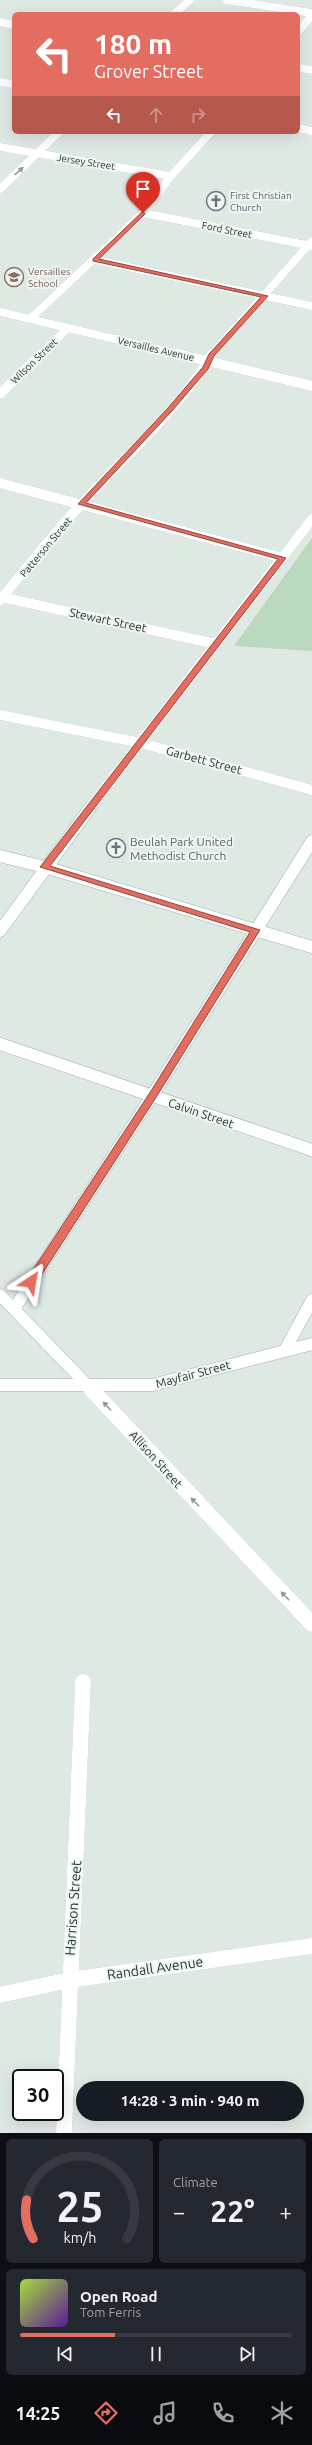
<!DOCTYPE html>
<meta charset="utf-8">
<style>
body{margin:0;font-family:Ubuntu,sans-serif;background:#242831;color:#f1f3f6;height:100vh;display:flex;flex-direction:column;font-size:15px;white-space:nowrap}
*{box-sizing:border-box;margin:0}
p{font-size:13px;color:#9ea1a6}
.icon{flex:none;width:22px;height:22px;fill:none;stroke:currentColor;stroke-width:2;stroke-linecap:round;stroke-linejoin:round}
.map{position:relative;height:2133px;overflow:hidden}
.details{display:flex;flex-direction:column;gap:6px;padding:6px;background:#0d0f14;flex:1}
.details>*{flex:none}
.hud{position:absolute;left:12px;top:12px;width:288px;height:122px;border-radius:6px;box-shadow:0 4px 16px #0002;background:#e46d61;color:#fff;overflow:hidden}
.speed{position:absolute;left:12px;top:2069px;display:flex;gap:8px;font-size:20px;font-weight:700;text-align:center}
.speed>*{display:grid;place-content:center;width:52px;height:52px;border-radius:50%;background:#171b24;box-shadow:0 4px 16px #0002;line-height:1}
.speed .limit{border:2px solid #111;border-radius:6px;background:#fff;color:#111}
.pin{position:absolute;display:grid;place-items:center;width:34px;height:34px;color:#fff;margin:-41px -17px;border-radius:50% 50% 50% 0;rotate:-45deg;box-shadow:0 0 4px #0007}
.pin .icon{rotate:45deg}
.me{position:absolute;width:44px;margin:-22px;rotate:33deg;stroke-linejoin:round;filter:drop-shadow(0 0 3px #0008)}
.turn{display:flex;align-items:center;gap:14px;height:84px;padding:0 16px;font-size:18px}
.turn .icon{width:52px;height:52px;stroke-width:2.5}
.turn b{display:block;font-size:28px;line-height:34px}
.lanes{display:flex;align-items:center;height:38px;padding:0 16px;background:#0003;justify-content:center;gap:20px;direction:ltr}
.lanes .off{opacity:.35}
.big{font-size:30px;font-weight:600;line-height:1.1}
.details .card{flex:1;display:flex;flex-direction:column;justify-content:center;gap:6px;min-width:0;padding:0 14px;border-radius:6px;background:#242831}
.details .dial{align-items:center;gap:0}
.dial svg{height:104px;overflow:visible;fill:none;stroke:#363941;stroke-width:7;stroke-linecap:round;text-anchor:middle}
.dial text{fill:#f1f3f6;stroke:none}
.song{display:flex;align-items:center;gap:12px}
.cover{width:48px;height:48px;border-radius:6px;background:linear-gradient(135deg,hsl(80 70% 55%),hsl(270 70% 35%))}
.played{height:4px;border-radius:2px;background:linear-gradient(90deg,#e46d61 35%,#363941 35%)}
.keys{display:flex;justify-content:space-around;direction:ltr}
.heat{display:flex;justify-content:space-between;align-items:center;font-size:22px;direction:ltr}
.details .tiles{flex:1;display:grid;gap:6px;grid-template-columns:1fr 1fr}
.card:last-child{grid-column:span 2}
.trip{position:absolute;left:76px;top:2081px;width:228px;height:40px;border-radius:20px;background:#171b24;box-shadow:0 4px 16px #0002;font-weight:600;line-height:40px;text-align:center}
.tab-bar{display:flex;height:64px;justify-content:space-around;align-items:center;background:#090b0e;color:#9ea1a6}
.tab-bar .icon{width:28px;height:28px}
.tab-bar .selected{color:#e46d61}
.tab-bar b{font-size:18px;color:#f1f3f6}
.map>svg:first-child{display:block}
</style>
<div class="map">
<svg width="312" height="2133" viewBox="0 0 312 2133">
<rect width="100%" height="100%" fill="#dfe9e3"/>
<path fill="#b9d8bd" d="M312 538V651L234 646Z"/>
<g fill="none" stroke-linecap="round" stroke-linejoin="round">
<g stroke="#a3b0a9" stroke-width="8">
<path id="street-far3" d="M227 0 312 13
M174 14 190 0
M0 22 14 25
M298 32 312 15
M298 68 312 70
M0 82 14 84
M298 128 312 131
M0 147 171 176
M0 189 59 132
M143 213 312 246
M95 260 312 306
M30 319 143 213 171 176 211 132
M40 355 68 328
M211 355 312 241"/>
</g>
<g stroke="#a3b0a9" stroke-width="10">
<path id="street-far2" d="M0 394 41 354
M0 483 283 558
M0 597 216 644
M0 600C29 565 57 529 89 496 131 451 181 407 212 354
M0 715 141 743 312 790
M89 809 312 519"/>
</g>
<g stroke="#a3b0a9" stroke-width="13">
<path id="street-far1" d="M0 856 45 867 312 947
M0 931 90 808
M0 1044 312 1150
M0 1295 92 1390
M14 1309 152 1096 312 841
M285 1350 312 1300
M0 1385H152L312 1344"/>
</g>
<g stroke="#a3b0a9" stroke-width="16">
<path id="street" d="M91 1389 312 1624
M0 1995 69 1980 312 1946
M64 2133 83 1682"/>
</g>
<g stroke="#9fb3a9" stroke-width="8">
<path id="secondary-far1" d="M0 312 182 355"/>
</g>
<g stroke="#9fb3a9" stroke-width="10">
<path id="secondary" d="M178 354 312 386"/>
</g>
<use href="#street-far3" stroke="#fff" stroke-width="8"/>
<use href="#street-far2" stroke="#fff" stroke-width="10"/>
<use href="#street-far1" stroke="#fff" stroke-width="12"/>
<use href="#street" stroke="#fff" stroke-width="16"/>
<use href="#secondary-far1" stroke="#fff" stroke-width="8"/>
<use href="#secondary" stroke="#fff" stroke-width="10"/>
</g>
<defs><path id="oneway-solid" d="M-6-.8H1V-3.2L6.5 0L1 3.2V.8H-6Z"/></defs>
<g fill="#909b96">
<use href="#oneway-solid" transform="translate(19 171) rotate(-42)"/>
<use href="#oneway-solid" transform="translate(107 1406) rotate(-132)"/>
<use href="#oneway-solid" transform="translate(195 1502) rotate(-134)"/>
<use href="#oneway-solid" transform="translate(285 1596) rotate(-134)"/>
</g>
<path fill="#e46d61" stroke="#94473f" d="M143 211 145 214 99 259 268 296 214 356 208 369 171 412 86 503 286 558 50 866 260 930 155 1099 35 1285 31 1286 26 1282 27 1279 149 1094 250 932 40 867 278 559 78 504 167 409 203 367 209 354 261 297 93 261V259Z"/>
<defs>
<g id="church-ring" transform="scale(1)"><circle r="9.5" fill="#eff6f1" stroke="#6b7280" stroke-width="1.5"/><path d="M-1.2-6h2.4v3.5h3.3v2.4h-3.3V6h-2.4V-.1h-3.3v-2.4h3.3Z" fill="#6b7280"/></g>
<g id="school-ring" transform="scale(1)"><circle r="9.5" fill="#eff6f1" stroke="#8d6e63" stroke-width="1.5"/><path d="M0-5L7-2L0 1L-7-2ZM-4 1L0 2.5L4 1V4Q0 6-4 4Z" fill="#8d6e63"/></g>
</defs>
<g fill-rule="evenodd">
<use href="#church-ring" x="216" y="201"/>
<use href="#school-ring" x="14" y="277"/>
<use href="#church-ring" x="116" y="848"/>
</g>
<g text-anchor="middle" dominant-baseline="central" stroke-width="4" stroke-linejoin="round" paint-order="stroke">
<g font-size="10" fill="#22372e" stroke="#eff6f1">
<text transform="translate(86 162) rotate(9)">Jersey Street</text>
<text transform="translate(227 230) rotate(11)">Ford Street</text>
<text transform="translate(156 349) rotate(13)">Versailles Avenue</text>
<text transform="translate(34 361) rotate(-44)">Wilson Street</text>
<text transform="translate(46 547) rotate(-50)">Patterson Street</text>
</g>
<g font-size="10" fill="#5b616d" stroke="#eff6f1" text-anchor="start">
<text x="230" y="195">First Christian<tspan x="230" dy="12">Church</tspan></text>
</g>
<g font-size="10" fill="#785e54" stroke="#eff6f1" text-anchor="start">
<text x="28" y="271">Versailles<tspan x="28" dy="12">School</tspan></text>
</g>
<g font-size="12" fill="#22372e" stroke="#eff6f1">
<text transform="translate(108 620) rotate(12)">Stewart Street</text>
<text transform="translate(204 760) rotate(15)">Garbett Street</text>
<text transform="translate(201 1113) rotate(19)">Calvin Street</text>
<text transform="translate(193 1374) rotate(-15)">Mayfair Street</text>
<text transform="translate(156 1459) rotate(48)">Allison Street</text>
</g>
<g font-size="12" fill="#5b616d" stroke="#eff6f1" text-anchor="start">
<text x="130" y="841">Beulah Park United<tspan x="130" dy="14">Methodist Church</tspan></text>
</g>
<g font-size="14" fill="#22372e" stroke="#eff6f1">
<text transform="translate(73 1908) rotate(-86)">Harrison Street</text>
<text transform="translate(155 1968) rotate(-8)">Randall Avenue</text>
</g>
</g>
</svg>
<div class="speed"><div class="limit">30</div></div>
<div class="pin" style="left:143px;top:213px;background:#d93025"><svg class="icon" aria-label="arrive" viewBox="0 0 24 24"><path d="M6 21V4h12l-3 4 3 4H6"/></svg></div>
<svg class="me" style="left:31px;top:1282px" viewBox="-20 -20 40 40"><path d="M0-17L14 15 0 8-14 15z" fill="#e46d61" stroke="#fff" stroke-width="4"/></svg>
<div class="trip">14:28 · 3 min · 940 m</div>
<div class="hud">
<div class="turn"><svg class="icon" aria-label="left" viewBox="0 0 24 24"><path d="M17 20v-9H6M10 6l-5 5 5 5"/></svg><div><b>180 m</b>Grover Street</div></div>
<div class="lanes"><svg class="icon" aria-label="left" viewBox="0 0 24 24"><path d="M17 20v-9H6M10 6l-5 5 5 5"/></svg><svg class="icon off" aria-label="ahead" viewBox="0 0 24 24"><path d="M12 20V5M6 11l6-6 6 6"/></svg><svg class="icon off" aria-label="right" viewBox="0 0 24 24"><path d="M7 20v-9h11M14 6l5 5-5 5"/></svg></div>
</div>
</div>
<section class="details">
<div class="tiles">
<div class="card dial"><svg viewBox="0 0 100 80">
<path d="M14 69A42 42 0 1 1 86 69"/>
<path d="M14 69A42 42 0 0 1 9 39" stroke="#e46d61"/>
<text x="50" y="56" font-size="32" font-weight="700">25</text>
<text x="50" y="72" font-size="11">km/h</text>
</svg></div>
<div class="card"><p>Climate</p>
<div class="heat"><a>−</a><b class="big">22°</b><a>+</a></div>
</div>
<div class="card">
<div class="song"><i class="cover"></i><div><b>Open Road</b><p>Tom Ferris</p></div></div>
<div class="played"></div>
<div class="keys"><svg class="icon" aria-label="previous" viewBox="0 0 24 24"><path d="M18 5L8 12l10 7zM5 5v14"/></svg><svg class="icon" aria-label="pause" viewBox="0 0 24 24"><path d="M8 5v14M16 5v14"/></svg><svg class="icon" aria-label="next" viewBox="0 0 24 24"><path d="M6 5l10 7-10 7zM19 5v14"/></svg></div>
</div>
</div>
</section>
<nav class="tab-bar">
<b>14:25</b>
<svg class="icon selected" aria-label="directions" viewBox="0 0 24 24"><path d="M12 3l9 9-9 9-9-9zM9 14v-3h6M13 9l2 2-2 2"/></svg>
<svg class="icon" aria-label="music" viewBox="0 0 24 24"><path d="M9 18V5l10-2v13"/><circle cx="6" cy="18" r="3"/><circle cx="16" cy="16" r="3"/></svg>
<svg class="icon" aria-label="phone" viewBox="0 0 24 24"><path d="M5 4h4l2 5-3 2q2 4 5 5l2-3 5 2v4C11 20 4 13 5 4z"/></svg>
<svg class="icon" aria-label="climate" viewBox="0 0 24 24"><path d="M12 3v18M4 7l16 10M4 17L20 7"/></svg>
</nav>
